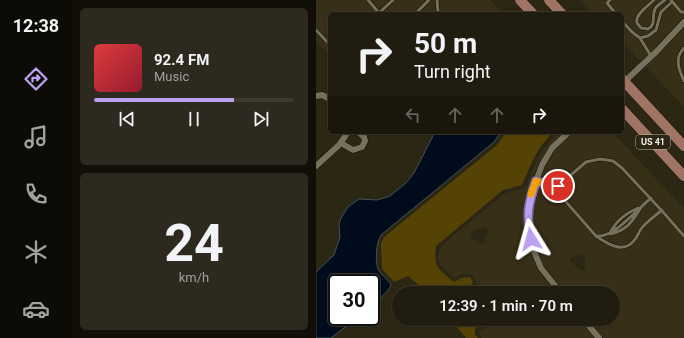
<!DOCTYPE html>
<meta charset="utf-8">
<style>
body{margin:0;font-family:Roboto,sans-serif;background:#2d291e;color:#f1f3f6;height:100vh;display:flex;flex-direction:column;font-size:15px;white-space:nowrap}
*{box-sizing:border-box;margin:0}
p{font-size:13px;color:#a2a19f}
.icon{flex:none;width:22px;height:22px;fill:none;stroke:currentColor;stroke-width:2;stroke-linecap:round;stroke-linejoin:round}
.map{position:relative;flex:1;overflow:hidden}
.details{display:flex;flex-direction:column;gap:8px;padding:8px;background:#120f09;width:244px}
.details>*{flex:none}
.guide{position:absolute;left:12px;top:12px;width:296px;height:122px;border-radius:6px;box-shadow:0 1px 3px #0004,0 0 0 1px #3e3a30;background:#211c10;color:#f1f3f6;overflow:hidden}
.speed{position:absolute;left:12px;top:274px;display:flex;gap:8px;font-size:20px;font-weight:700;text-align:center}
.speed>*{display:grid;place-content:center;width:52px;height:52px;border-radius:50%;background:#211c10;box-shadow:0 1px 3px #0004,0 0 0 1px #3e3a30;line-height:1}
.speed .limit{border:2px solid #111;border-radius:6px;background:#fff;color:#111}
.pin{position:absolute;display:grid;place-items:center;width:34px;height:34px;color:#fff;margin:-17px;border:2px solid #fff;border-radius:50%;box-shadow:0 1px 4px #0007}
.me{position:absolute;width:44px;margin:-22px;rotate:352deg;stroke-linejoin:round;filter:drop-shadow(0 0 3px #0008)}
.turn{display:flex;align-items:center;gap:14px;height:84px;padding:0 20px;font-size:18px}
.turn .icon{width:52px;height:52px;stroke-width:2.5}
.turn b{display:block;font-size:28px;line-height:34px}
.lanes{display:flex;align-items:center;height:38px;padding:0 20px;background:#0003;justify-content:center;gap:20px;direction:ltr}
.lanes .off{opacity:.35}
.details .tile{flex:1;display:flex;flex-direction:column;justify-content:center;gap:6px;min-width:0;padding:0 14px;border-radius:6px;background:#2d291e}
.details .dial{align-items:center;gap:0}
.dial b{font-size:52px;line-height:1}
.song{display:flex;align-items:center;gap:12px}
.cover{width:48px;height:48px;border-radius:6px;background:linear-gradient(135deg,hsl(0 70% 55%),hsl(350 70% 35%))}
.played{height:4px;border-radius:2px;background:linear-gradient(90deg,#bca0f2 70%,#3e3a30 70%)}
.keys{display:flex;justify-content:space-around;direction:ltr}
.trip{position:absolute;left:76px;top:286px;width:228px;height:40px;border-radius:20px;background:#211c10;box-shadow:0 1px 3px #0004,0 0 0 1px #3e3a30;font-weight:600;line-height:40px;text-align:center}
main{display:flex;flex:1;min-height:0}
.dock{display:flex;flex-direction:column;width:72px;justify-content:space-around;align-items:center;background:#0d0b06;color:#a2a19f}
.dock .icon{width:28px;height:28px}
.dock .current{color:#bca0f2}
.dock b{font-size:18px;color:#f1f3f6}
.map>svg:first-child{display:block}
</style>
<main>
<nav class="dock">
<b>12:38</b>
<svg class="icon current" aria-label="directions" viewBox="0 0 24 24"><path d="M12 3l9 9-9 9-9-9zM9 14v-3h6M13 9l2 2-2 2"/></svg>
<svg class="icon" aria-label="music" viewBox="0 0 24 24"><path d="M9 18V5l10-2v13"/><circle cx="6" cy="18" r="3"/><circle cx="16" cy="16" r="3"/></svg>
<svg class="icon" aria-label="phone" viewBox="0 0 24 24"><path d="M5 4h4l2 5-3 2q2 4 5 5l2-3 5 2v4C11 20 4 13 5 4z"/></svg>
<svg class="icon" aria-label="climate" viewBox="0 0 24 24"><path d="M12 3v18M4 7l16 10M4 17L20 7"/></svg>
<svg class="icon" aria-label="car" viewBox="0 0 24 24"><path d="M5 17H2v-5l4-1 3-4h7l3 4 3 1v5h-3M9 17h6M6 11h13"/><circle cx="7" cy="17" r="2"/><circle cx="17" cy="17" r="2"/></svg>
</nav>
<section class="details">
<div class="tile">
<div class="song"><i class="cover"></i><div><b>92.4 FM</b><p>Music</p></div></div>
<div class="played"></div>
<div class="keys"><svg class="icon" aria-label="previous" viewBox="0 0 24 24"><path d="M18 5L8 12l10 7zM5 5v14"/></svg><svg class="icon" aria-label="pause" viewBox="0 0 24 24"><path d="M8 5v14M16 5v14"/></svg><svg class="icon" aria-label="next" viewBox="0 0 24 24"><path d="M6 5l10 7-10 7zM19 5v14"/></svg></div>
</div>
<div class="tile dial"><b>24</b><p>km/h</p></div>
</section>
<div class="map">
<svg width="368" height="338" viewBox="0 0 368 338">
<rect width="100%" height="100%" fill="#2c2615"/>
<path fill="#382f18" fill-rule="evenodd" d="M0 0H174L187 14H14V55L0 41Z
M265 0H368V107L306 42V14H278Z
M242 132H296L368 208V338H166L163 334V331L172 324 171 319H297V293H156L161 284 157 276 155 274H145L138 278 124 265 122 258 124 248 131 241 189 193 209 188 220 162 228 148ZM168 227H170L172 231 168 243 166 244 156 238 154 234 156 232ZM264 255H267L269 257V269L267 271 264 270 254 261 255 258Z"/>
<path fill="#554306" d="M190 132H237L225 146 217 160 206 185 187 190 120 246C117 268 123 269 138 282L145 278 154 277 157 282 152 293H112L92 276 78 282 66 269 65 243 68 237 181 145Z
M134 319H167L169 322 159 329V335L162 338H150Z"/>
<path fill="#000c1c" stroke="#485057" d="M119 132H185L178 142 65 235C60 244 59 260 62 269 64 274 71 279 75 284 73 293 62 299 55 305V283H21V317H42L15 338H0V272L18 255 24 237 23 224 25 218 32 207 43 199 61 200 68 198 74 196 90 183 98 173Z"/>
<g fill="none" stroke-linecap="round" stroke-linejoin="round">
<g stroke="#140f02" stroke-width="4">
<path id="service" d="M52 0 63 13 77 0
M121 0 122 12
M294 0 291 3 300 14
M338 0C332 6 319 14 321 23L325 28 332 29C341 24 335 17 339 9 341 5 345 3 349 0
M355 0 365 12H368
M99 14 113 0
M118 14 122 12 126 14
M306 21 316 32 324 38 335 56
M0 30 14 45
M324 38 332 36 340 30 345 12 356 2
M368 48C358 58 363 70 368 81
M220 181 237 187 242 186 270 162 284 159 297 161 306 168 347 212 368 236
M237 187 280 236C293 245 309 255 320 238 322 235 323 232 325 229 330 222 339 216 346 210
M294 233C301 220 309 214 322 208
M294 234C311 230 315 223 324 209
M282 236C297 238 323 208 335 198"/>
</g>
<g stroke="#140f02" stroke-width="7">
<path id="minor" d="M307 83 341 51 368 22
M0 96 6 95 14 99
M25 143 37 150 46 147 49 141 48 137 42 132
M0 166 23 145 32 132
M245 293 225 268 217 249 213 228 212 210 215 195 226 165 236 148 253 132
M267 319 283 338"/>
</g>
<g stroke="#140f02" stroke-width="11">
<path id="primary" d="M204 0 217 14
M233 0 246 14
M306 79 368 146
M306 109 368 176"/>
</g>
<use href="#service" stroke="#76705d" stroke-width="3"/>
<use href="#minor" stroke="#76705d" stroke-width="6"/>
<use href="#primary" stroke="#a07464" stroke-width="10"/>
</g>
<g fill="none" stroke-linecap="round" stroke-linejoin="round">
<g stroke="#7a689d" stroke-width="10">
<path id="route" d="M215 239C210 216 212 204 220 181L237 187 242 186"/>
</g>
<use href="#route" stroke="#bca0f2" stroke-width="7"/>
<path stroke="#f59e0b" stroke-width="7" d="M215 194 220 181 223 182"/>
</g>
<g text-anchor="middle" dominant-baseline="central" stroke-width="4" stroke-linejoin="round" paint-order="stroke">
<rect fill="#2c2615" stroke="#b5b1a4" stroke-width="1" x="320" y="135" width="34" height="14" rx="3"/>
<g font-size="9" font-weight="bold" fill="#f0ede2">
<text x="337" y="142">US 41</text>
</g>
</g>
</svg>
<div class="speed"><div class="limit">30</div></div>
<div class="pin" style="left:242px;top:186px;background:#d93025"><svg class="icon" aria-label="arrive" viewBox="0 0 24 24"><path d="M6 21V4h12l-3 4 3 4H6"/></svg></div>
<svg class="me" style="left:215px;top:239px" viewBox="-20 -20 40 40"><path d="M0-17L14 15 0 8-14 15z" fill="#bca0f2" stroke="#fff" stroke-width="4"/></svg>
<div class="trip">12:39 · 1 min · 70 m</div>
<div class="guide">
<div class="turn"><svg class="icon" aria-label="right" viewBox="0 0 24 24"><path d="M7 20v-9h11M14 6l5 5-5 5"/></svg><div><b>50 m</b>Turn right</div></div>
<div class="lanes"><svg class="icon off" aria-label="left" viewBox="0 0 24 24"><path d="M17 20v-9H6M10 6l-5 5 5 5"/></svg><svg class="icon off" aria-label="ahead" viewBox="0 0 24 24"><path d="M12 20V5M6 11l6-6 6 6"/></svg><svg class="icon off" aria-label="ahead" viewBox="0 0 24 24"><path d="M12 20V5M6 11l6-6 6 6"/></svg><svg class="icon" aria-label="right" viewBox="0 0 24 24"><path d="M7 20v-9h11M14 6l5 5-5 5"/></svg></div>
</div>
</div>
</main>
